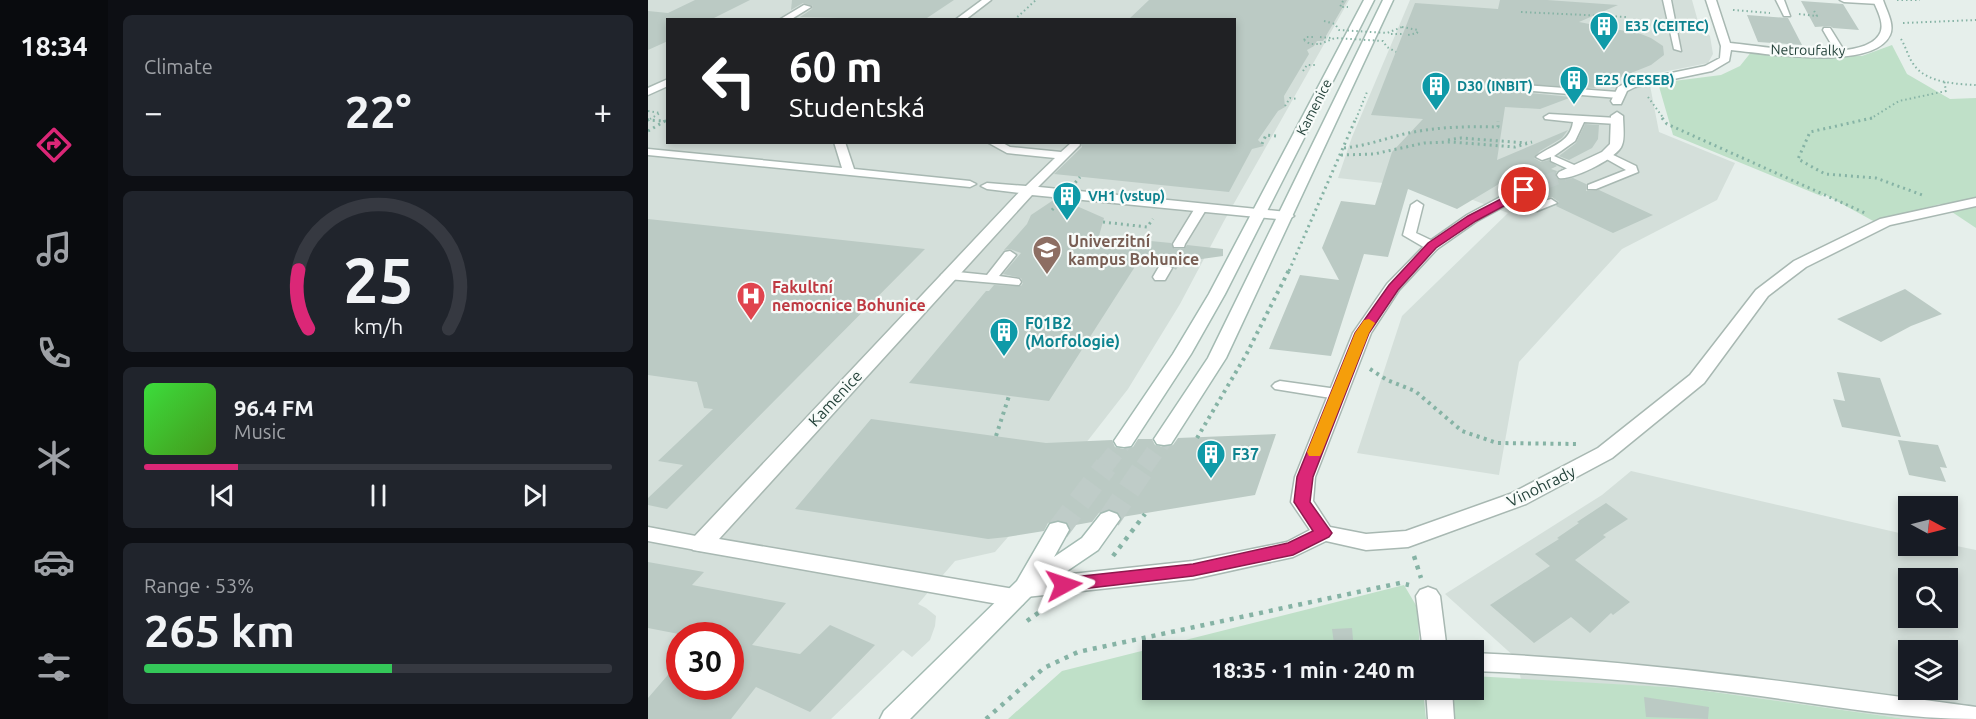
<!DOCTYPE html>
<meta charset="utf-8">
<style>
body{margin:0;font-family:Ubuntu,sans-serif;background:#20242c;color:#f1f3f6;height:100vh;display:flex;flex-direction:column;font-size:22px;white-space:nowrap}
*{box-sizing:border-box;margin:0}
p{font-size:20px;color:#9ea1a6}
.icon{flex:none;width:33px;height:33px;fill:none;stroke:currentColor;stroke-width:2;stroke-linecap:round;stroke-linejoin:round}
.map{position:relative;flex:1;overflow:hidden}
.sheet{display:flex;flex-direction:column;gap:15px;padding:15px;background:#0d0f14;width:540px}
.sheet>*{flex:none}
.banner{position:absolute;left:18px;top:18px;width:570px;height:126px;border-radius:0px;box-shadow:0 3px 9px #0003;background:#202124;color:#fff;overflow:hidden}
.needle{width:39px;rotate:97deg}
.buttons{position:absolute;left:1250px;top:496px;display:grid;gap:12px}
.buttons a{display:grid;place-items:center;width:60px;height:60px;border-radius:0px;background:#171b24;box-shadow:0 3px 9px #0003;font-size:30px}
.speed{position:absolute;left:18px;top:622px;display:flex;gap:12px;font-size:30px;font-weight:700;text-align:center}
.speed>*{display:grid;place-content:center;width:78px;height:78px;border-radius:50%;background:#171b24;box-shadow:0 3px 9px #0003;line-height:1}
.speed .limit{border:9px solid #d22;background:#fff;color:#111}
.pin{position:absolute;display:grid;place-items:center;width:51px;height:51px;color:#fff;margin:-26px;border:3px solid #fff;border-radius:50%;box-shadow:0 2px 6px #0007}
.me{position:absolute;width:66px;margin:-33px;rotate:85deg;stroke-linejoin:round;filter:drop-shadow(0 0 4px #0008)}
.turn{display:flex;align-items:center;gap:21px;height:126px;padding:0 24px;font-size:27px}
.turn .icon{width:78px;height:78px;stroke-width:2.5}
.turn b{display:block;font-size:42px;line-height:51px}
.big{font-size:45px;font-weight:700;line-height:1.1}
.sheet .widget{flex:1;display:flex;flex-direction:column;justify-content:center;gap:9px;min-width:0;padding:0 21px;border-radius:9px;background:#20242c}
.sheet .dial{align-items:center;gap:0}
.dial svg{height:156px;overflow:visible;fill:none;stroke:#363941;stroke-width:7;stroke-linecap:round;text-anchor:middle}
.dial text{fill:#f1f3f6;stroke:none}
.song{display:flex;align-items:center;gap:18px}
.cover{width:72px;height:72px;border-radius:9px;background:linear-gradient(135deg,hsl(120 70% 55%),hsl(100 70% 35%))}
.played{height:6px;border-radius:3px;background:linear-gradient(90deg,#db2777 20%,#363941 20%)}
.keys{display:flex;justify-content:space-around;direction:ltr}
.heat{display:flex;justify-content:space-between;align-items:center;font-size:33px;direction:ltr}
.charge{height:9px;border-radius:4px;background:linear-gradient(90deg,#34c759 53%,#363941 0)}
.trip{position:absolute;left:494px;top:640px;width:342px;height:60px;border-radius:0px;background:#171b24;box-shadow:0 3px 9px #0003;font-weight:700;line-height:60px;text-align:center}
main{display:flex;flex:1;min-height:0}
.tabs{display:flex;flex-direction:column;width:108px;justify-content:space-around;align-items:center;background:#090b0e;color:#9ea1a6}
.tabs .icon{width:42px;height:42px}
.tabs .current{color:#db2777}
.tabs b{font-size:27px;color:#f1f3f6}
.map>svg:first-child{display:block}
</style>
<main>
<nav class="tabs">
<b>18:34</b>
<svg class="icon current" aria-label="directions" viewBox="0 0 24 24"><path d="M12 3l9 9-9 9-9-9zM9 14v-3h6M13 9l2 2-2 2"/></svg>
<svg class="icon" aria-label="music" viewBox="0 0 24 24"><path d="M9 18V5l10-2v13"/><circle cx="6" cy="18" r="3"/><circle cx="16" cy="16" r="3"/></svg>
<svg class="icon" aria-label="phone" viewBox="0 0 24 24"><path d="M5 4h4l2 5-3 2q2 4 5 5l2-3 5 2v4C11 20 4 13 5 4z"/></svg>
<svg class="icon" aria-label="climate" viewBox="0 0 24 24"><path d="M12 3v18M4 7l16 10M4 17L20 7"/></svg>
<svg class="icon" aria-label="car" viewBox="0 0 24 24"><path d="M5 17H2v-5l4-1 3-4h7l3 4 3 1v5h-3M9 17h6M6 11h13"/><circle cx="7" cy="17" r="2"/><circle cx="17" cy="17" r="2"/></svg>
<svg class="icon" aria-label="filters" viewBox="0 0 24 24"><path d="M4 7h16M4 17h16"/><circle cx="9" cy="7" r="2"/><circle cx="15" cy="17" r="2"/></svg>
</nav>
<section class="sheet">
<div class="widget"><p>Climate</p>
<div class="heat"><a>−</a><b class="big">22°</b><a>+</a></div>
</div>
<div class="widget dial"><svg viewBox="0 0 100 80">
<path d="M14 69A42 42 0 1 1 86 69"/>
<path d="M14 69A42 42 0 0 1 9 39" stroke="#db2777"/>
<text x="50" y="56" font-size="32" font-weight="700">25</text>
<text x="50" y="72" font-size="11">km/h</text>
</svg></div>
<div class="widget">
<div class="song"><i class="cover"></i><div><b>96.4 FM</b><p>Music</p></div></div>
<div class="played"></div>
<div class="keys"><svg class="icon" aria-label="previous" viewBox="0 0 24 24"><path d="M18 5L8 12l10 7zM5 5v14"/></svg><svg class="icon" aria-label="pause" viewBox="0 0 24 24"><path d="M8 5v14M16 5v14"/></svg><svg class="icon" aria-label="next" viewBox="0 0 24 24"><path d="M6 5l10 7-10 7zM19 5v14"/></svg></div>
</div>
<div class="widget"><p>Range · 53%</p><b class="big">265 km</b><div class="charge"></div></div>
</section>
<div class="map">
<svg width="1328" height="719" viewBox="0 0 1328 719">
<rect width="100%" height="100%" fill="#e6efeb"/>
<path fill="#d4dfda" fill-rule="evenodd" d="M0 0H701L576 221 532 304 480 389 406 484 347 552 307 561 270 604 278 608 288 616 287 626 282 640 264 657 255 650 183 719H0ZM20 20H586V142H20ZM32 636H82V687H32Z
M762 0H1044L1051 25 1062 36 1065 54 1060 63 1000 75 1011 132 1087 163 1069 200 974 249 871 362 851 475 709 453 754 316 860 213 798 190 690 178 704 137Z
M983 471 1260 535V546H1299V544L1328 550V719H1258L1037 688 873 680 869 659 797 594 954 495ZM1260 579H1299V618H1260ZM1260 651H1299V690H1260Z"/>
<path fill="#bfe0c8" d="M1244 45 1259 74 1302 99 1328 98V228L1292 204 1227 222 1176 194 1173 196 1025 135 1010 83 1073 75 1092 66 1104 51 1214 56Z
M756 585 769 607 772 651H504V690H775L778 719H360L414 671Z
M825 676 1037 688 1258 719H806L803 690H825Z"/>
<path fill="#bbcac4" d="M47 0H102L62 20H20V41L0 50V11L20 13Z
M144 0H306L276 20 152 17 164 9 165 6 155 3 143 10Z
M501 0H699L675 41H669L666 46 659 50 661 54 636 96 637 107 630 111 610 140 616 146 604 149 581 192 406 174 434 147 433 142H586V20H480Z
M852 0H899L970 5 931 22 993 34 1003 38 1015 46 1016 55 1003 65 946 88 871 84 870 90 872 92 924 97 892 109 857 107 849 160 920 130 914 138 892 151 886 158 893 162 901 160 909 166 903 169 909 171 907 176 911 180 925 178 938 184V191L951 190 1005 215 965 233 908 206 911 202 904 197 894 199 883 194 885 189 881 185 868 186 856 181 809 209 760 189 740 257 716 254 683 356 621 349 652 275 691 280 674 248 693 201 727 205 744 152 775 119 723 115 767 3 850 9Z
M1153 1 1195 4 1211 30 1185 28 1182 26 1167 27Z
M1099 15 1140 18 1154 45 1110 42Z
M937 124 951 125 950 139 944 148 921 160 911 156 928 143Z
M407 199 415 200 456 218 451 236 523 243 526 249H536L539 245 575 249V256L532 262 528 270 517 262 512 263 508 267 488 265 401 401 261 383 338 291H341L346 285 373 286 375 283 373 278 355 274 373 253 362 249 356 250 379 224 383 215Z
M0 219 277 249 19 509 0 505V498L35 465 10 461 65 409 56 408 49 382 0 375Z
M1257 289 1294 314 1263 326 1233 342 1189 319Z
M1189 372 1232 378 1253 437 1194 427 1185 399 1197 401Z
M223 419 398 443 464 440 467 447 476 449 485 447 490 439H504L507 445 516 447 525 445 530 438 628 434 607 495 474 517 470 512 460 509 451 513 444 522 422 526 419 522 409 520 400 523 396 531 359 537 340 539 147 509Z
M1250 440 1290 445 1299 468 1292 467 1298 482 1261 475Z
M958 503 980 519 955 535 958 537 927 560 982 602 965 615 963 613 942 633 923 617 886 643 842 605 902 566 887 554 911 539 909 538 931 523 929 522Z
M0 562 56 572 44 585 138 603 104 645 152 654 182 625 227 645 162 712 108 687 83 719H0V698L32 661V687H82V636H41L0 628Z
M704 628 706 651H687L684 629Z
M996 697 1061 707 1060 719 998 717Z"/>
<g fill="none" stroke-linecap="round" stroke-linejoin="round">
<path stroke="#bfccc8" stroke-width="14" stroke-dasharray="14 7" stroke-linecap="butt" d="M876 190 916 175"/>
<path stroke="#bfccc8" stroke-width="18" stroke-dasharray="18 9" stroke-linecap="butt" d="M456 467 476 441
M496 467 516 439"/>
<path stroke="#bfccc8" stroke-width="23" stroke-dasharray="23 12" stroke-linecap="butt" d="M461 519 497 466
M410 530 458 466"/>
<g stroke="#a8b8b2" stroke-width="3">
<path id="lane" d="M334 0H343L317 20H307Z
M1015 0H1023L1033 51 1026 49Z
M1128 0H1136L1142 16H1136Z
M1192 0H1233L1235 2 1231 4 1196 2Z
M156 5 163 7 142 20H131Z
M1176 28H1182L1197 52 1195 54H1189L1175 30Z
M20 79V86L0 95V88Z
M875 85 970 92 975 95 970 98 872 90V86Z
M901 114 969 118 974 121 969 124 936 122 927 141 906 156 933 168V172L929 173 903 161V157L894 160 888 157C902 145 922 144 925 122L897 119 896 117Z
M186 142H197L206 169 322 181 328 184 322 187 0 155V149L194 168Z
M339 142H353L362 147 413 152 423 143H431L432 145 385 192 381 194 339 189 333 186 339 183 378 186 407 158 359 153Z
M959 152 988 166 990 172 948 189H940V185L978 170 955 157V153Z
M861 194 889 203 903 199 909 203 889 211 857 201V195Z
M769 201 775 205 768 233 789 243 790 246 789 249H779L755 235 763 205Z
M553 204 559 208 537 244 536 247H526L525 244 547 208Z
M362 251 368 255 351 276 371 279 373 282 371 285 300 279 293 275 300 271 339 275 357 252Z
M517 264 524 268 517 280H507L505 277 512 265Z
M632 381 689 389 697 394 689 399 627 389 624 386 627 383Z
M0 527 53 537 60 539 62 544 60 549 53 551 0 541Z
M825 653C994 660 1161 685 1328 707V719C1243 719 1159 701 1075 691 992 681 909 674 825 671Z"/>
</g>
<g stroke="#a8b8b2" stroke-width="3">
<path id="street" d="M1058 0H1068L1082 43C1113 46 1213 64 1231 35 1238 25 1229 10 1225 0H1235C1238 10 1247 24 1242 35 1225 72 1116 53 1083 50L1081 61 1064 71 987 87 979 91 973 104H965L963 101 970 87 980 82 1057 66 1072 58 1073 46Z
M969 112 975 116C975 124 977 138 974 145 970 158 923 181 911 178L909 175 911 172 954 152 962 144 963 116Z
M381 186 639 212 646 216 639 220 384 195 71 539 366 589 369 582 377 579 545 561 639 542 662 530 643 502 647 477 705 333 739 284 779 243 819 215 871 187H881L883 190 881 193 829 221 789 249 751 290 723 333 667 477 665 501 682 527 718 534 758 531 862 494 950 448 1042 375 1108 290 1146 261 1232 219 1328 198V206L1242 225 1158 267 1120 296 1056 383 964 458 878 504 760 547 718 550 678 541 645 557 545 579 378 597 375 604 367 607 45 550 42 544 45 538 376 187Z
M780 587 788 590 792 596 799 651H775L768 596 772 590Z
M778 690H804L806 719H780Z"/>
</g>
<g stroke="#a4bbb3" stroke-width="3">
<path id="secondary" d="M716 0H726L577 294 543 354 483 446 476 447 469 446 466 441 525 354 561 294Z
M735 0H745L578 358 523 444 516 445 509 444 506 439 560 358Z
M461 511 469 514 472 519 450 550 385 594 262 719H232L236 711 369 581 402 524 410 522 418 524 421 530 406 557 434 538 453 514Z"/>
</g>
<path stroke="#86b3a5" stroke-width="2" stroke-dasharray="1.5 3" stroke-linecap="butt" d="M1249 0H1272
M695 1 692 7H700
M1085 10 1122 13
M873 12 979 17
M1151 14 1169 16 1165 9
M366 20 388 0
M1255 23 1328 20
M754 27 770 30 769 33 760 35
M743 34H754
M672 37 683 38
M1253 39C1258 47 1260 57 1266 65 1279 83 1308 84 1328 85
M656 40 662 44H672
M656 40 658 37H666
M655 71 659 65H668
M1000 97 1016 119
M637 106 642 98 649 99
M0 111 12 113 2 119
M708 119 719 92
M1222 119 1251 101 1298 91 1296 80"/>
<path stroke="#86b3a5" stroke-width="3" stroke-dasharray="2 4" stroke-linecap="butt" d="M1014 118 1019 124 1217 213
M1224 118 1162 132 1150 159 1177 174 1228 178 1277 196
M0 131 17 121 0 120 4 118
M800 140 813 138 879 143
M614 144 618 135 628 136
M696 148C717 146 736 139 756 134 787 127 819 126 850 127V121
M693 155 726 154 776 143 803 142 867 147 884 142
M455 222 499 227 505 219
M641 271 708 118"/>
<path stroke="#86b3a5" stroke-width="4" stroke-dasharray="3 4.5" stroke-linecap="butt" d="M722 369 739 380 767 391 814 431 849 443 929 444
M348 436 361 396
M549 438 598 355 641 270"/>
<path stroke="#86b3a5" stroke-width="4.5" stroke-dasharray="4 6" stroke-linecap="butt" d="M465 556 497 514
M766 556 773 578
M379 621 397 608
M338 719 396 668 430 652 752 583 761 585"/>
<use href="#lane" fill="#fff" fill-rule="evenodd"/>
<use href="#street" fill="#fff" fill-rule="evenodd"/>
<use href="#secondary" fill="#fff" fill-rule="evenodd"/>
<path stroke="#86b3a5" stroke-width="2" stroke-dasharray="1.5 3" stroke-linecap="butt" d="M676 21 687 24 691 30 739 33 754 27
M672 44 687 38 735 41 739 47 748 52"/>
<path stroke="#86b3a5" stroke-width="3" stroke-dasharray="2 4" stroke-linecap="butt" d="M404 210 432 177"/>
</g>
<path fill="#db2777" stroke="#8e194d" stroke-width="1.5" d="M876 187 881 190 880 193 828 221 788 248 750 290 721 333 665 477 662 502 684 533 681 537 645 555 545 576 416 591 410 589 407 585 410 580 416 578 545 564 640 543 665 531 646 502 649 477 707 333 741 285 780 243 820 216Z"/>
<path fill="#f59e0b" d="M721 319 727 323 721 333 674 452 672 456H661L659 452 707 333 716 320Z"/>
<defs>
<g id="building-pin" transform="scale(1.5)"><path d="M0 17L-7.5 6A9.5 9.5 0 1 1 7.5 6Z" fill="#0f9aa8" stroke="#f7fbf9"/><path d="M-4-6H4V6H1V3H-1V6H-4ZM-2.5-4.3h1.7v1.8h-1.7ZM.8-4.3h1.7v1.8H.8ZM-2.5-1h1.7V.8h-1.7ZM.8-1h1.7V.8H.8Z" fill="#fff"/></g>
<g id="university-pin" transform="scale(1.5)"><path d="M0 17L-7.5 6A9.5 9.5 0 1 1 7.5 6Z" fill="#8d6e63" stroke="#f7fbf9"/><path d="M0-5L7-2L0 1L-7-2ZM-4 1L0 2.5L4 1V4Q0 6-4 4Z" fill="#fff"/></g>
<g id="hospital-pin" transform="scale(1.5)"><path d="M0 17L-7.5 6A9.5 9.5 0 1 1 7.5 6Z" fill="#e0444e" stroke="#f7fbf9"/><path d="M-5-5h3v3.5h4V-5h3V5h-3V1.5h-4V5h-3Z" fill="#fff"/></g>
</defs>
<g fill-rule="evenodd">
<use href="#building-pin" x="956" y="26"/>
<use href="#building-pin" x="926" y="80"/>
<use href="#building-pin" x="788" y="86"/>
<use href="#building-pin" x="419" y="196"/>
<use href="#university-pin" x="399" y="250"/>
<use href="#hospital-pin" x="103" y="296"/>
<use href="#building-pin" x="356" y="332"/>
<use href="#building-pin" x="563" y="454"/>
</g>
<g text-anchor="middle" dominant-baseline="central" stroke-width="4.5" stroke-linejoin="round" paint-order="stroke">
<g font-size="14" font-weight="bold" fill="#0d838f" stroke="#f7fbf9" text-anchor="start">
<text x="977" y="26">E35 (CEITEC)</text>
<text x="947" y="80">E25 (CESEB)</text>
<text x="809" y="86">D30 (INBIT)</text>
<text x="440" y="196">VH1 (vstup)</text>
</g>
<g font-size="14" fill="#24423a" stroke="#f7fbf9">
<text transform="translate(1160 50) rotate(1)">Netroufalky</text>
<text transform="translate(666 107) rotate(-63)">Kamenice</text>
</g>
<g font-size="16" font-weight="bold" fill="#785e54" stroke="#f7fbf9" text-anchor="start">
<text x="420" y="241">Univerzitní<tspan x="420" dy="18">kampus Bohunice</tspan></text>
</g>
<g font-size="16" font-weight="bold" fill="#be3a42" stroke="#f7fbf9" text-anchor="start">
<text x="124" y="287">Fakultní<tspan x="124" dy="18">nemocnice Bohunice</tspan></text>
</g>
<g font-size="16" font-weight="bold" fill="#0d838f" stroke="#f7fbf9" text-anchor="start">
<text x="377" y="323">F01B2<tspan x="377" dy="18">(Morfologie)</tspan></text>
<text x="584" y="454">F37</text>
</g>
<g font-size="16" fill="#24423a" stroke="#f7fbf9">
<text transform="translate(187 398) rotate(-47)">Kamenice</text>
<text transform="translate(893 486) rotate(-26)">Vinohrady</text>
</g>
</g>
</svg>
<div class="buttons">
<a><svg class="needle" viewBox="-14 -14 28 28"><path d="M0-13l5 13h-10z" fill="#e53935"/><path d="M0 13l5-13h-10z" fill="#9ea1a6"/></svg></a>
<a><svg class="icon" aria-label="search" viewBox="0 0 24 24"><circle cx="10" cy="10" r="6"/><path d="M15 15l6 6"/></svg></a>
<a><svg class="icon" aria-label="layers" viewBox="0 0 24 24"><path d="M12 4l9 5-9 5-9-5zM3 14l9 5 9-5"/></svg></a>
</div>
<div class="speed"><div class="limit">30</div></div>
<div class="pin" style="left:876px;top:190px;background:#d93025"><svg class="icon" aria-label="arrive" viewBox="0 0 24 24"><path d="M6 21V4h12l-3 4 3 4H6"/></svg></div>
<svg class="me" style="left:416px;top:585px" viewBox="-20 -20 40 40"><path d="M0-17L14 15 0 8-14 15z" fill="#db2777" stroke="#fff" stroke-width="4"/></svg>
<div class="trip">18:35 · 1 min · 240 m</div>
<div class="banner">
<div class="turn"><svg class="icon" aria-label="left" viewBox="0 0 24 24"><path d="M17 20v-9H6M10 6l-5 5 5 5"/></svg><div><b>60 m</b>Studentská</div></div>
</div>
</div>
</main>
